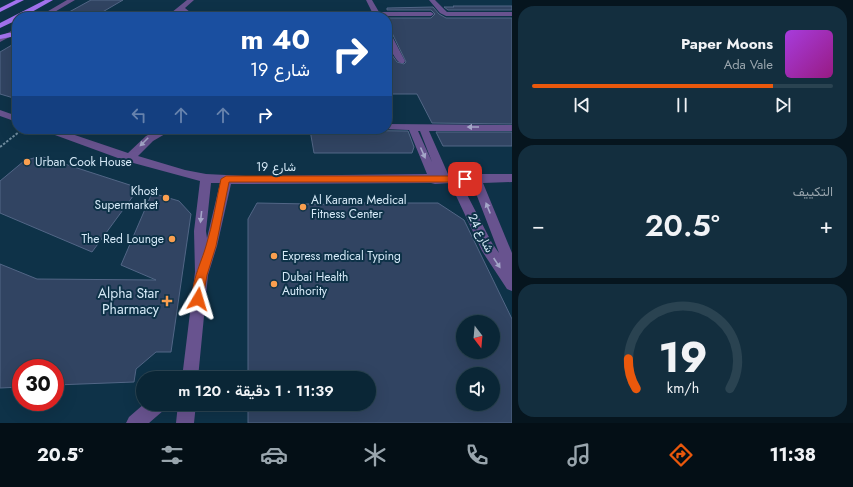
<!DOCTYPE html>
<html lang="ar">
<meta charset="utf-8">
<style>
body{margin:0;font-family:Jost,Vazirmatn,sans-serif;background:#132e3e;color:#f1f3f6;direction:rtl;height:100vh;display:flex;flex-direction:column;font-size:15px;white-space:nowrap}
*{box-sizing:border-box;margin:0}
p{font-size:13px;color:#99a5ad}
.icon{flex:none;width:22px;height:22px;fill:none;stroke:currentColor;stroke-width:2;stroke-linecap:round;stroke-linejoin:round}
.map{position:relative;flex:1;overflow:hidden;direction:ltr}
.side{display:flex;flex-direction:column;gap:6px;padding:6px;background:#06151e;width:341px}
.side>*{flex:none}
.hud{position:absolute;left:12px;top:12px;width:380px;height:122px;border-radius:16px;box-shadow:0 4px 16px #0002,0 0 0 1px #2a4351;direction:rtl;background:#1a4fa0;color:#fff;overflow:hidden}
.needle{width:26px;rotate:164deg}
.buttons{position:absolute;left:456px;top:315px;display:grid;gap:8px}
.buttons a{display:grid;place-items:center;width:44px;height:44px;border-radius:50%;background:#0a2636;box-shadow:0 4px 16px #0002,0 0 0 1px #2a4351;font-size:20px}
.speed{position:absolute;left:12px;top:359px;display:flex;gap:8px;font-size:20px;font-weight:700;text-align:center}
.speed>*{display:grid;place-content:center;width:52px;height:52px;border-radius:50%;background:#0a2636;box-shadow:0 4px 16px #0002,0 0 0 1px #2a4351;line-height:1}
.speed .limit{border:6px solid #d22;background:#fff;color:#111}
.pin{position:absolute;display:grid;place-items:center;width:34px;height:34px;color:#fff;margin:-17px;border-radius:8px;box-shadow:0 2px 6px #0006}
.me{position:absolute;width:44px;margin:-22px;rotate:7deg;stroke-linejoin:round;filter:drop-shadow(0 0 3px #0008)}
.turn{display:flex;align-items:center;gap:14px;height:84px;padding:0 16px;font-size:18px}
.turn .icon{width:52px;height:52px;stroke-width:2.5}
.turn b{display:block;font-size:28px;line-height:34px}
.lanes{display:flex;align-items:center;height:38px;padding:0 16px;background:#0003;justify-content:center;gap:20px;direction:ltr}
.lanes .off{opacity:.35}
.big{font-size:30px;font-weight:600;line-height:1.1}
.side .tile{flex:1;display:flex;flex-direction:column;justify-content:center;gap:6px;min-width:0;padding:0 14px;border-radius:16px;background:#132e3e}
.side .dial{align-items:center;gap:0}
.dial svg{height:104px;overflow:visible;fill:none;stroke:#2a4351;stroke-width:7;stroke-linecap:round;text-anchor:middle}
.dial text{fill:#f1f3f6;stroke:none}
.song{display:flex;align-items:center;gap:12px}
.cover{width:48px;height:48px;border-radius:6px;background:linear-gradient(135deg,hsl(280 70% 55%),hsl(310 70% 35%))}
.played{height:4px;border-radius:2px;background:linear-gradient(90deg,#ea580c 80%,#2a4351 80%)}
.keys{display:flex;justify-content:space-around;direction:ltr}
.heat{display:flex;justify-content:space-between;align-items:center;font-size:22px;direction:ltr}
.trip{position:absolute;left:136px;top:371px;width:240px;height:40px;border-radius:20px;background:#0a2636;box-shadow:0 4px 16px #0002,0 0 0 1px #2a4351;font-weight:600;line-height:40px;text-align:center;direction:rtl}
.tabs{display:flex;height:64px;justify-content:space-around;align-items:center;background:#040f16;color:#99a5ad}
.tabs .icon{width:28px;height:28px}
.tabs .current{color:#ea580c}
.tabs b{font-size:18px;color:#f1f3f6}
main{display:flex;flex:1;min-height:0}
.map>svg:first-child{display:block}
</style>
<main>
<section class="side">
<div class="tile">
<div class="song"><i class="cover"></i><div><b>Paper Moons</b><p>Ada Vale</p></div></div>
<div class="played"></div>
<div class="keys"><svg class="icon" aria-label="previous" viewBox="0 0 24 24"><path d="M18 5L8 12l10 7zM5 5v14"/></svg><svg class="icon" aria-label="pause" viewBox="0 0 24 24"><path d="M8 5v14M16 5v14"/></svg><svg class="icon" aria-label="next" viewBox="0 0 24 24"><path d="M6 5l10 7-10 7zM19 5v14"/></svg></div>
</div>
<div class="tile"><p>التكييف</p>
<div class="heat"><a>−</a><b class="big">20.5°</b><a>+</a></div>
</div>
<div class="tile dial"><svg viewBox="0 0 100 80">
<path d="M14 69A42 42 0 1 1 86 69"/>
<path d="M14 69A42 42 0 0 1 8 46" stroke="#ea580c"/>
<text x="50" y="56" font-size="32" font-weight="700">19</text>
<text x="50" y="72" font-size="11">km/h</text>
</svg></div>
</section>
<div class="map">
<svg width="512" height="423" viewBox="0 0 512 423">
<rect width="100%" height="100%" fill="#0e3248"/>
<path fill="#314462" stroke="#526686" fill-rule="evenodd" d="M91 0H123L94 17H60Z
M453 6H512V10H448L444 7H454Z
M433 7 439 14 446 18H512V124L432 123 417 94H387V42L392 55 397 62 404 64 406 62 392 33 387 31V18H431L435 14 431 10H387V8Z
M17 42V99L0 94V52Z
M310 130 408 131 414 147 412 153H314Z
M436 132H512V146H443Z
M40 156 139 188 92 252 0 213V181L24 161Z
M152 193 179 201 191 214 171 352H156L136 369 134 382 55 385V368H21V387L0 388V264L37 279 156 280 121 265Z
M257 203 363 205V203H438L464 220 512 319V423H248V404H369V378H248V219ZM463 322H493V352H463ZM463 374H493V404H463Z"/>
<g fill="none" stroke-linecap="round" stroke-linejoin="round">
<path stroke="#708c9e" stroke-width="2" stroke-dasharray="2.5 1.5" stroke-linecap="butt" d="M0 147 19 132"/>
<path fill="#68538f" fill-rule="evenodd" d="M67 0H75L46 17H38Z
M187 0H194L185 8 196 17H189L181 11 173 17H166Z
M366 0H372L379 12H431L434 14 431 16H247L244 14 247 12H372Z
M429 0H435L447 12H512V16H446L440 13Z
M17 28V33L0 42V37Z
M387 32 391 34 405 61 404 63H401C393 60 387 40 387 32Z
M0 110 17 116V122L0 116Z
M387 124 512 125V131H429L448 174H512V182L483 183 512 253V291L507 289 482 251 450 183 435 184 431 183 231 184 217 246 208 275 198 378H182L195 272 194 231 200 181 126 161 44 131 42 129H57L128 153 146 136 160 129H283L278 132 165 134 153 141 138 156 185 170 206 174 246 176 427 174 409 130 384 129H387ZM418 131H420L432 162ZM211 183H220L207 238 206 231ZM461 183H472L499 253 492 243Z
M144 404H167L164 410 149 423H126L129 417Z
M178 404H196L194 423H176Z"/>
<path fill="#a272ee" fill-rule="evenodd" d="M16 0H24L0 12V8Z
M45 0H53L23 17H17V20L0 28V23Z
M8 33H11V37L0 39V35Z"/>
</g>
<defs><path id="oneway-solid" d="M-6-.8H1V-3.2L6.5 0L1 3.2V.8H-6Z"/></defs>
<g fill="#a4a6c8">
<use href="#oneway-solid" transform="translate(473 127) rotate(-180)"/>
<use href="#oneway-solid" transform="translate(144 142) rotate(135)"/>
<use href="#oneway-solid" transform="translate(423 153) rotate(66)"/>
<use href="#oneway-solid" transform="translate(488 208) rotate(-112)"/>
<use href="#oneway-solid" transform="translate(201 217) rotate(96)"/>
<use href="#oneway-solid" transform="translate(497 263) rotate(56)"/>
</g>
<path fill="#ea580c" stroke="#983908" d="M226 176H465L469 179 465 182H229L216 246 207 275 202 303 198 305 194 303C188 288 202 261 206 246 213 224 216 201 221 179Z"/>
<g fill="#fa9f4f" stroke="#0e3248" stroke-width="1.5">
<circle cx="27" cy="162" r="4"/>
<circle cx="166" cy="198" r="4"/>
<circle cx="303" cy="207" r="4"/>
<circle cx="172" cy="239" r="4"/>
<circle cx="274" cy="256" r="4"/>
<circle cx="274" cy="284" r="4"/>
<path d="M165 295h4v4h4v4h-4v4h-4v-4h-4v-4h4z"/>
</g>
<g text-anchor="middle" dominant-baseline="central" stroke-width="4" stroke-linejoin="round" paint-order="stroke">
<g font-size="12" fill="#d5e9f7" stroke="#0e3248" text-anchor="start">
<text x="35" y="162">Urban Cook House</text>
<text x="158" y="191" text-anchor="end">Khost<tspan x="158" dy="14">Supermarket</tspan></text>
<text x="311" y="200">Al Karama Medical<tspan x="311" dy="14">Fitness Center</tspan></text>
<text x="164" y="239" text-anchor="end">The Red Lounge</text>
<text x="282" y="256">Express medical Typing</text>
<text x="282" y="277">Dubai Health<tspan x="282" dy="14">Authority</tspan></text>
</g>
<g font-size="12" fill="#d5e9f7" stroke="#0e3248">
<text x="276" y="167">شارع 19</text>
<text transform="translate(481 233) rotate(63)">شارع 24</text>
</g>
<g font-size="14" fill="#d5e9f7" stroke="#0e3248" text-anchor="end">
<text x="159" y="293">Alpha Star<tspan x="159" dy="16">Pharmacy</tspan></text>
</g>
</g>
</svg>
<div class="buttons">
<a><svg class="needle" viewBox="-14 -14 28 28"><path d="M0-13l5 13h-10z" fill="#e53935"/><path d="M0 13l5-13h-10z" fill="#99a5ad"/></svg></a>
<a><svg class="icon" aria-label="sound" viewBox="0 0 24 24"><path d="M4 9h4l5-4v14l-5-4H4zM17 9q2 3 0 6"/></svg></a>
</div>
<div class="speed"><div class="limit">30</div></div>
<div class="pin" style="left:465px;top:179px;background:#d93025"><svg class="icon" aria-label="arrive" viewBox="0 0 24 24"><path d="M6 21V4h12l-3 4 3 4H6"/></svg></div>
<svg class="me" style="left:198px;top:299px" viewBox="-20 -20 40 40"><path d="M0-17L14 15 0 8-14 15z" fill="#ea580c" stroke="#fff" stroke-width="4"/></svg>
<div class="trip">11:39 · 1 دقيقة · 120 m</div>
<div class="hud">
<div class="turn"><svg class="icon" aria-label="right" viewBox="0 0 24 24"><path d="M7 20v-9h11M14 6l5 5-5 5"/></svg><div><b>40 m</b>شارع 19</div></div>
<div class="lanes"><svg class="icon off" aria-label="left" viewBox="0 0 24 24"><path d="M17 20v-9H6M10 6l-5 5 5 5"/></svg><svg class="icon off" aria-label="ahead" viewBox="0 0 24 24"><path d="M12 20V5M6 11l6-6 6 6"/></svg><svg class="icon off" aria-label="ahead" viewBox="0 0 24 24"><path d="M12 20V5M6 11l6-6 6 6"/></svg><svg class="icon" aria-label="right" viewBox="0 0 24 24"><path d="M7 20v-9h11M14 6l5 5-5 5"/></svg></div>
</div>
</div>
</main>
<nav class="tabs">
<b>11:38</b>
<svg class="icon current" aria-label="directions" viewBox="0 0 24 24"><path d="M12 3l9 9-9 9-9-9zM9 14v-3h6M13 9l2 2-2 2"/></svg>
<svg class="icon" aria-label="music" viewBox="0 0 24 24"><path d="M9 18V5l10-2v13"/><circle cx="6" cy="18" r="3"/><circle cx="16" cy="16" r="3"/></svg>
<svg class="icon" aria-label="phone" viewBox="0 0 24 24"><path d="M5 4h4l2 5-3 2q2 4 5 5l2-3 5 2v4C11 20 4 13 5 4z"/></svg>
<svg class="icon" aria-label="climate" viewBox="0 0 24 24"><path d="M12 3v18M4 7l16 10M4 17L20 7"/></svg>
<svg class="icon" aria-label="car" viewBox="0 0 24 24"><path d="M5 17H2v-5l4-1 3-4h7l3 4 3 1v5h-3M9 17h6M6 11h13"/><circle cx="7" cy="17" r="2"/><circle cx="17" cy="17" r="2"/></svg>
<svg class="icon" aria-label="filters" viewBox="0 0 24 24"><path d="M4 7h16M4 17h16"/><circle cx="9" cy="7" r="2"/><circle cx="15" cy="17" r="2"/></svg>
<b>20.5°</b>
</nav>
